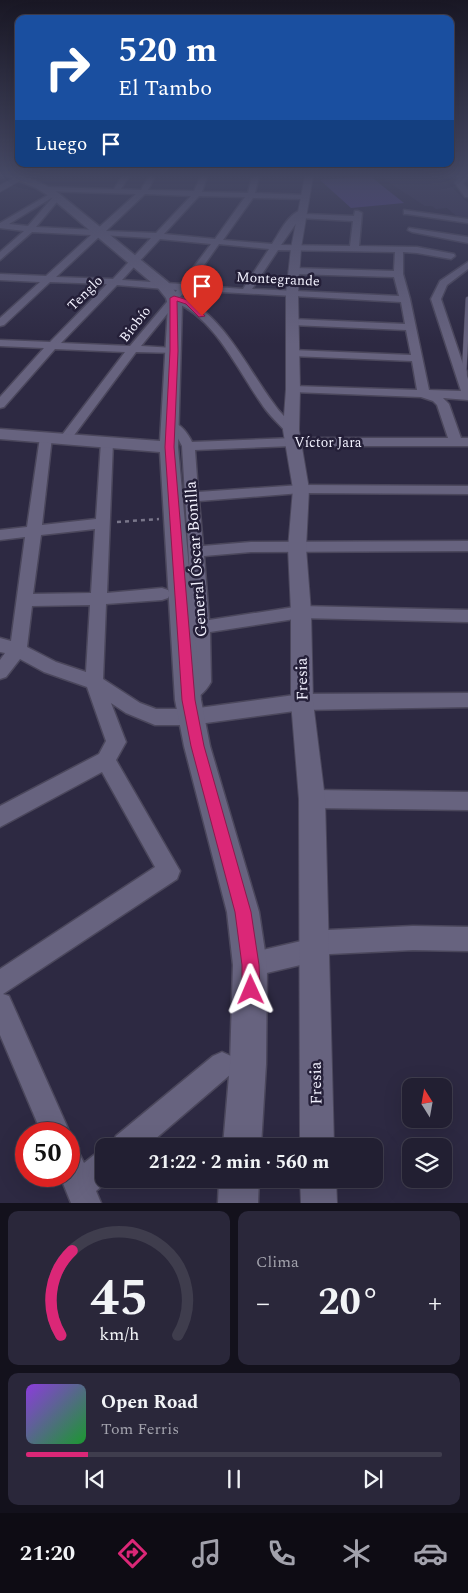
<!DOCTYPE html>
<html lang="es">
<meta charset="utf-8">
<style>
body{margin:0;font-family:Spectral,serif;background:#2a273a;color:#f1f3f6;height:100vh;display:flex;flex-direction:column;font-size:19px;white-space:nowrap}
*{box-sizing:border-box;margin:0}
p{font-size:16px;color:#a2a2ac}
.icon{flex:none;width:28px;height:28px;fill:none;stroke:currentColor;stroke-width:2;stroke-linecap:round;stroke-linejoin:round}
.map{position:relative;height:1203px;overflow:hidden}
.panel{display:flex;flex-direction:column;gap:8px;padding:8px;background:#13111c;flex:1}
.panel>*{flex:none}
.top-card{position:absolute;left:15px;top:15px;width:439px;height:152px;border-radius:10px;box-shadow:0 5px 20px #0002,0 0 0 1px #3f3d4d;background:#1a4fa0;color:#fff;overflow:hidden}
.needle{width:32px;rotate:349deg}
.buttons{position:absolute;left:402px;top:1078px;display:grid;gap:10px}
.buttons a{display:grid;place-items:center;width:50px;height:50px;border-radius:10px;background:#221f32;box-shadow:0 5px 20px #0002,0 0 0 1px #3f3d4d;font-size:25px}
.speed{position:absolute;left:15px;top:1122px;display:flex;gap:10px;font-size:25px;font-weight:700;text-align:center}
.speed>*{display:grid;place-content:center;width:65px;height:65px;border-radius:50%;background:#221f32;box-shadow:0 5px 20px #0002,0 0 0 1px #3f3d4d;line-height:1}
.speed .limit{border:8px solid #d22;background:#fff;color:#111}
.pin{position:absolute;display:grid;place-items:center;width:42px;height:42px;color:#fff;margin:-51px -21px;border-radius:50% 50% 50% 0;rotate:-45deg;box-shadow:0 0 5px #0007}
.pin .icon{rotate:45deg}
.me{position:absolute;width:55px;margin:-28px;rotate:359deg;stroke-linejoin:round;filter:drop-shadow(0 0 4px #0008)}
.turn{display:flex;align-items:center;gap:18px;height:105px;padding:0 20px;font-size:22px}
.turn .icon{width:65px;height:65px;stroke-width:2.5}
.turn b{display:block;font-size:35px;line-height:42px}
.then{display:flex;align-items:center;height:48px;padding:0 20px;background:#0003;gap:10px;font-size:19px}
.big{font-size:38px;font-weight:700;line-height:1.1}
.panel .card{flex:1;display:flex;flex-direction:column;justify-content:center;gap:8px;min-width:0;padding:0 18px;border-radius:10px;background:#2a273a}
.panel .dial{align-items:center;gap:0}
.dial svg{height:130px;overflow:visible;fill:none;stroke:#3f3d4d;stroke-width:7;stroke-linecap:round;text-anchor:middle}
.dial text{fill:#f1f3f6;stroke:none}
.song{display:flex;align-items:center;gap:15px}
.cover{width:60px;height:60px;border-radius:8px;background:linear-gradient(135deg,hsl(270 70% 55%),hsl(130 70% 35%))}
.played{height:5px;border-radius:2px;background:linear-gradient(90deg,#db2777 15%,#3f3d4d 15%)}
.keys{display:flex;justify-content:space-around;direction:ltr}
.heat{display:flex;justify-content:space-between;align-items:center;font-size:28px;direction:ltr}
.panel .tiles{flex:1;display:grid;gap:8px;grid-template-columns:1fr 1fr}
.card:last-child{grid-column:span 2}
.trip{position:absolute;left:95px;top:1138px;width:288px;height:50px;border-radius:10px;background:#221f32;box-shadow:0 5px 20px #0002,0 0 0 1px #3f3d4d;font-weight:700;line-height:50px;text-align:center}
.dock{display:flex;height:80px;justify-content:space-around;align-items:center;background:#0e0c14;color:#a2a2ac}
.dock .icon{width:35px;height:35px}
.dock .selected{color:#db2777}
.dock b{font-size:22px;color:#f1f3f6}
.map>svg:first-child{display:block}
</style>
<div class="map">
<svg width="468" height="1203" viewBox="0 0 468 1203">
<rect width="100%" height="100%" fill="#2d2942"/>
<path fill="#373251" d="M379 176H440L468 203V219L459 218 447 208 436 209 432 206H425Z"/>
<path fill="#503e8a" d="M370 176 404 203 351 208 320 180Z"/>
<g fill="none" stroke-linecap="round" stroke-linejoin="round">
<g stroke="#4b475c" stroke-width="5.5">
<path id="service-far1" d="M464 374 468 299"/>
</g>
<g stroke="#4b475c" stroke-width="8">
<path id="service" d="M464 378V372"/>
</g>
<g stroke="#4b475c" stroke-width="3">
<path id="minor" d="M122 176H129L121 189 141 190 149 176H155L148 190 194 191 201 176H207L202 192 248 193 252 176H259L255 193 305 195 309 197 305 199 253 198 223 240 272 244C279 234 290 209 305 210V214L354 216 355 211H358L362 213 359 246 417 247 454 254 455 256 451 259 417 253 403 252V274L410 299 429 390 461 391 431 299 440 281 468 262V269L447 285 441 299 468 379V400L443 398 449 404 461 438H468V446H293L195 450 198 492 301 485 468 486V494L301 493 199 501 203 546 251 542 468 541V551L251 552 204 556 209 620 301 606 468 610V622L301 618 210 632 211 682C205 693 194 703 182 699L179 694 182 689 193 679V627L182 446 175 433 164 426 166 423C179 420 187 432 192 442L293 438H448L437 405 433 401 421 397 293 392 287 389 293 386 417 390 412 361 292 356 287 353 292 350 411 355 406 330 292 325 287 322 292 319 405 324 401 302 186 290 180 297C223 313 248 370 274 404 280 413 288 420 295 427L297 430 295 433H287C280 425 272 418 266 410 241 377 216 318 176 303L141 346 174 348 178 349 179 351 178 353 136 352 69 442 65 443 59 439 125 352 55 349 4 407 0 408V397L44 348 0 346V340L50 342 107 284 50 282 4 325 0 326V318L40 282 0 280V274L46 276 91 235 32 232 0 260V252L24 231 0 228V223L53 192 61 197 36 227 96 230 136 194 45 191 41 189 45 187 114 189ZM145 194 191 196 156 233 106 231ZM199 196 245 197 215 239 164 234ZM53 197 28 226 9 224ZM300 218 353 221 350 246 281 245ZM101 235 151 238 113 279 56 277ZM160 239 211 244 181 284 122 280ZM219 244 269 249 243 289 190 285ZM278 250 395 252 394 271 294 268 289 271 294 274 394 277 399 296 252 289ZM117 285 177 290 130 346 61 343Z
M457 176H463L466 179 463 183 468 190V197H465L455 183 458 179Z
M404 210 468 219V223L407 214H404Z
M409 228 468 237V243L412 232 408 230Z
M46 433 52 437 42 525 96 519 101 442 107 438 112 439 113 442 107 593 162 588 168 590 170 594 168 598 162 600 106 604 103 679 140 703 156 709H191L302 694 468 693V707L302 710 191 725H155L126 713 111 703 126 742 116 760 180 871 177 879 3 994 9 996 66 1124 70 1134 69 1137V1134H42L0 1035V969L155 867 102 772 0 827V806L99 754 106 741 87 687 44 672 20 659 6 677 0 679V660L5 653 0 652V638L11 641 25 537 0 540V530L27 527 40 437ZM95 529 91 593 33 594 41 535ZM90 605 86 672 56 662 27 647 32 606Z
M312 790 468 792V810L312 808 305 806 302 799 305 792Z
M413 926 468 927V951L413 950 330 954 313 962 250 977 241 974 238 965 241 956 250 953 310 939 328 930Z
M222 1052 231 1056 235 1065 231 1074 147 1146H112L116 1136 213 1056Z
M69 1149 79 1153 84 1163 94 1155 104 1151V1179H110L96 1191 101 1203H71L60 1176H69Z"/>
</g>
<g stroke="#4b475c" stroke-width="2">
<path id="tertiary" d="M18 176H28L0 192V185Z
M305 176H313L301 248 298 294 300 389 299 430 309 489 306 548 311 612 313 702 325 799 334 1146H300L299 799 291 702V612L288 548 293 489 283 430 286 389V294L291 248Z
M300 1179H336L337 1203H301Z"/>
</g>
<g stroke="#4b475c" stroke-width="3">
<path id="secondary" d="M8 176C26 174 42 183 57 192L168 282 180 298 182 305 178 447 201 700 210 746 259 912 267 965 266 1064 261 1146H223L230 1064 233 965 227 912 184 746 175 700 160 452 0 439V429L160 441 168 305 166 298 158 288 49 196 36 188Z
M219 1179H259L258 1203H218Z"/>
</g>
<path stroke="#79768a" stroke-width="2.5" stroke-dasharray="4 4" stroke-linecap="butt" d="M117 522 159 519"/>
<use href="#service-far1" stroke="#67637f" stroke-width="4.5"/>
<use href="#service" stroke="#67637f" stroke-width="5.5"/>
<use href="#minor" fill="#67637f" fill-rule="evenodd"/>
<use href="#tertiary" fill="#67637f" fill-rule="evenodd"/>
<use href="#secondary" fill="#67637f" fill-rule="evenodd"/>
</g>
<linearGradient id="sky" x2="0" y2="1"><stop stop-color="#191724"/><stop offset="0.51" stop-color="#464965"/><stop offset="1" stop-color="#464965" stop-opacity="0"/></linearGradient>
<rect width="468" height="344" fill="url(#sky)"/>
<path fill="#db2777" stroke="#8e194d" d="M174 296 191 301 205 316 199 317 186 304 177 301 178 351 174 447 195 700 204 746 251 912 259 965 260 990 257 996 251 999 245 996 242 990V965L235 912 191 746 182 700 165 447 170 351V298Z"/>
<g text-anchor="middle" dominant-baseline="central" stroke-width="5" stroke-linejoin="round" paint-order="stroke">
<g font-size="14" fill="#f3f2ff" stroke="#241f38">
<text transform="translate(278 279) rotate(3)">Montegrande</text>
<text transform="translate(85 293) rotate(-45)">Tenglo</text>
<text transform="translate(135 324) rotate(-52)">Biobío</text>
<text x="328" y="442">Víctor Jara</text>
</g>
<g font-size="16" fill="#f3f2ff" stroke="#241f38">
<text transform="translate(196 559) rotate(-94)">General Óscar Bonilla</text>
<text transform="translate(302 679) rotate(-91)">Fresia</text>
<text transform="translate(316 1083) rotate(-91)">Fresia</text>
</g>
</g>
</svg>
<div class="buttons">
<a><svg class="needle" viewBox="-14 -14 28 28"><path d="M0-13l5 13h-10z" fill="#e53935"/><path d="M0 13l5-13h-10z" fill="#a2a2ac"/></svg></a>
<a><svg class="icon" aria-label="layers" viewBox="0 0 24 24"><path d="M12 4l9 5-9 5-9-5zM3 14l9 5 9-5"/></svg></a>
</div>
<div class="speed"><div class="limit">50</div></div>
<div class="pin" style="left:202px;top:316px;background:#d93025"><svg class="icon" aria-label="arrive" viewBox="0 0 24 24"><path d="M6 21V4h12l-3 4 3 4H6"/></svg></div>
<svg class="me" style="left:251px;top:990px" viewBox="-20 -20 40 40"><path d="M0-17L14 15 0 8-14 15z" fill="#db2777" stroke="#fff" stroke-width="4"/></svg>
<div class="trip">21:22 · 2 min · 560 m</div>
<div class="top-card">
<div class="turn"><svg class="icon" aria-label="right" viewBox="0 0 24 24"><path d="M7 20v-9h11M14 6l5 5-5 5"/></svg><div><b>520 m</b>El Tambo</div></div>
<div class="then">Luego<svg class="icon" aria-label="arrive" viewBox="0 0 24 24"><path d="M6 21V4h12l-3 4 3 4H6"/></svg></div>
</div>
</div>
<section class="panel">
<div class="tiles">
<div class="card dial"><svg viewBox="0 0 100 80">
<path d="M14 69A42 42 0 1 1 86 69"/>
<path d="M14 69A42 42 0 0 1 21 17" stroke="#db2777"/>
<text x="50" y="56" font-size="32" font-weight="700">45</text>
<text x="50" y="72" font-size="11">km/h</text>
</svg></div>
<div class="card"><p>Clima</p>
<div class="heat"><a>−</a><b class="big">20°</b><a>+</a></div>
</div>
<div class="card">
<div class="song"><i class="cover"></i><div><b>Open Road</b><p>Tom Ferris</p></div></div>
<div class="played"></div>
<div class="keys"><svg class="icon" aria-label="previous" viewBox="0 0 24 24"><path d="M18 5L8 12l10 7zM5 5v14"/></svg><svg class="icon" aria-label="pause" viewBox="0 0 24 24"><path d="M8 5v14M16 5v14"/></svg><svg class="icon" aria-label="next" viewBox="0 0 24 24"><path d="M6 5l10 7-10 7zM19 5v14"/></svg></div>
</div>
</div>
</section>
<nav class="dock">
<b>21:20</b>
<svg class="icon selected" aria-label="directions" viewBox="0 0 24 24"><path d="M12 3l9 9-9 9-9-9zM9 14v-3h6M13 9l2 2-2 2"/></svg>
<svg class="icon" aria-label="music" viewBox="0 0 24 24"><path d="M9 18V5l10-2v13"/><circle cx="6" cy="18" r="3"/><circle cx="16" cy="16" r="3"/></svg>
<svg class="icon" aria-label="phone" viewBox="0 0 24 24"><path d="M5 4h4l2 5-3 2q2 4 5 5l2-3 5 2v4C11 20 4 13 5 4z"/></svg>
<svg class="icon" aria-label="climate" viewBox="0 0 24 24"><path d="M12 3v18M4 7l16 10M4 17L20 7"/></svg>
<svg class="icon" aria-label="car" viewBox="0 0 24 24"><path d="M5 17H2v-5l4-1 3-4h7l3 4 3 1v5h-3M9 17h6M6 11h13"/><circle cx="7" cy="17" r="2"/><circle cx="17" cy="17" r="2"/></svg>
</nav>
